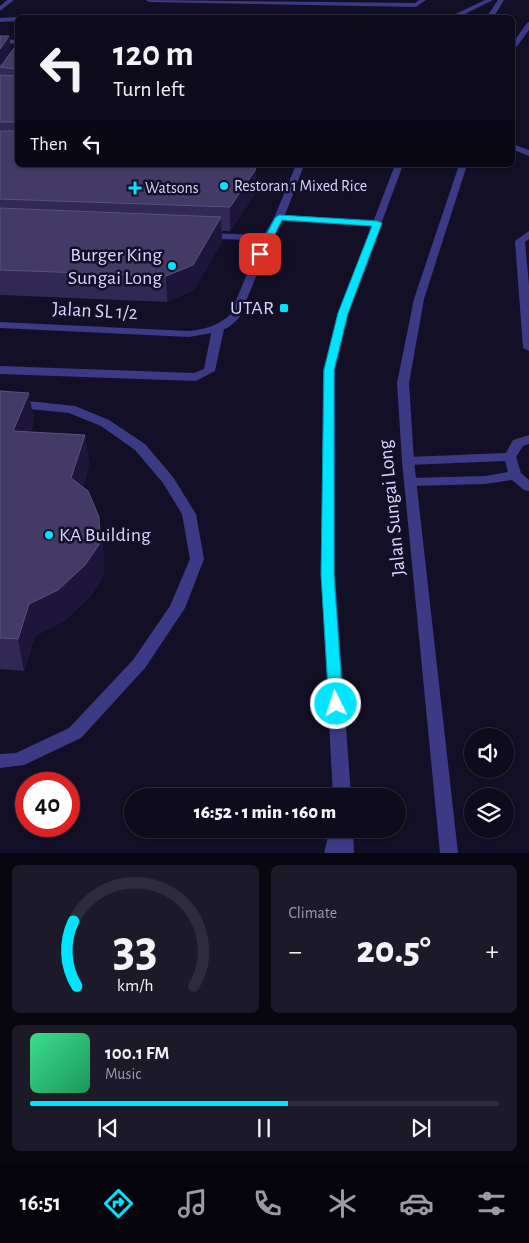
<!DOCTYPE html>
<meta charset="utf-8">
<style>
body{margin:0;font-family:"Alegreya Sans",sans-serif;background:#1c1929;color:#f1f3f6;height:100vh;display:flex;flex-direction:column;font-size:19px;white-space:nowrap}
*{box-sizing:border-box;margin:0}
p{font-size:16px;color:#9b9ba3}
.icon{flex:none;width:28px;height:28px;fill:none;stroke:currentColor;stroke-width:2;stroke-linecap:round;stroke-linejoin:round}
.map{position:relative;height:853px;overflow:hidden}
.panel{display:flex;flex-direction:column;gap:12px;padding:12px;background:#08060f;flex:1}
.panel>*{flex:none}
.top-card{position:absolute;left:15px;top:15px;width:500px;height:152px;border-radius:8px;box-shadow:0 1px 4px #0004,0 0 0 1px #2e2b3b;background:#0e0b1c;color:#f1f3f6;overflow:hidden}
.fabs{position:absolute;left:464px;top:728px;display:grid;gap:10px}
.fabs a{display:grid;place-items:center;width:50px;height:50px;border-radius:50%;background:#0e0b1c;box-shadow:0 1px 4px #0004,0 0 0 1px #2e2b3b;font-size:25px}
.speed{position:absolute;left:15px;top:772px;display:flex;gap:10px;font-size:25px;font-weight:700;text-align:center}
.speed>*{display:grid;place-content:center;width:65px;height:65px;border-radius:50%;background:#0e0b1c;box-shadow:0 1px 4px #0004,0 0 0 1px #2e2b3b;line-height:1}
.speed .limit{border:8px solid #d22;background:#fff;color:#111}
.pin{position:absolute;display:grid;place-items:center;width:42px;height:42px;color:#fff;margin:-21px;border-radius:10px;box-shadow:0 2px 8px #0006}
.me{position:absolute;width:55px;margin:-28px;rotate:356deg;stroke-linejoin:round;filter:drop-shadow(0 0 4px #0008)}
.turn{display:flex;align-items:center;gap:18px;height:105px;padding:0 15px;font-size:22px}
.turn .icon{width:65px;height:65px;stroke-width:2.5}
.turn b{display:block;font-size:35px;line-height:42px}
.then{display:flex;align-items:center;height:48px;padding:0 15px;background:#0003;gap:10px;font-size:19px}
.big{font-size:38px;font-weight:800;line-height:1.1}
.panel .tile{flex:1;display:flex;flex-direction:column;justify-content:center;gap:8px;min-width:0;padding:0 18px;border-radius:8px;background:#1c1929}
.panel .dial{align-items:center;gap:0}
.dial svg{height:130px;overflow:visible;fill:none;stroke:#2e2b3b;stroke-width:7;stroke-linecap:round;text-anchor:middle}
.dial text{fill:#f1f3f6;stroke:none}
.song{display:flex;align-items:center;gap:15px}
.cover{width:60px;height:60px;border-radius:8px;background:linear-gradient(135deg,hsl(150 70% 55%),hsl(150 70% 35%))}
.played{height:5px;border-radius:2px;background:linear-gradient(90deg,#00e5ff 55%,#2e2b3b 55%)}
.keys{display:flex;justify-content:space-around;direction:ltr}
.heat{display:flex;justify-content:space-between;align-items:center;font-size:28px;direction:ltr}
.panel .tiles{flex:1;display:grid;gap:12px;grid-template-columns:1fr 1fr}
.tile:last-child{grid-column:span 2}
.trip{position:absolute;left:124px;top:788px;width:282px;height:50px;border-radius:25px;background:#0e0b1c;box-shadow:0 1px 4px #0004,0 0 0 1px #2e2b3b;font-weight:800;line-height:50px;text-align:center}
.dock{display:flex;height:80px;justify-content:space-around;align-items:center;background:#06040b;color:#9b9ba3}
.dock .icon{width:35px;height:35px}
.dock .active{color:#00e5ff}
.dock b{font-size:22px;color:#f1f3f6}
.map>svg:first-child{display:block}
</style>
<div class="map">
<svg width="529" height="853" viewBox="0 0 529 853">
<rect width="100%" height="100%" fill="#130f26"/>
<g fill="none" stroke-linecap="round" stroke-linejoin="round">
<path fill="#3d3a85" fill-rule="evenodd" d="M146 0 415 3 419 0H426L416 7 149 2Z
M529 231V239L525 242 529 285V351L523 348 515 241Z
M205 233 267 235 272 238 267 241 202 238V234Z
M218 326 224 329 215 371 196 381 0 374V366L194 373 204 369 212 329Z
M0 398 75 406 109 420 145 444 173 477 196 514 204 559 185 608 145 668 81 738 24 765 0 768V754L16 753 69 728 133 660 170 606 190 559 182 514 163 483 135 450 101 426 69 413 0 406Z
M529 435V444L523 446 516 457 521 473 529 480V491L524 490 512 480 485 484 411 486 406 485 404 482 406 479 411 478 485 476 508 472 505 461 408 465 402 461 408 457 506 453 513 440Z"/>
<path fill="#3d3a85" fill-rule="evenodd" d="M7 0H14L0 11V6Z
M32 16H55L58 18H29Z
M18 17 20 18H18V21L0 22V18Z
M0 39 18 40V44L0 43Z
M512 144 529 150V156L512 149Z
M296 165H304L285 215 377 220 382 223 377 226 282 221 272 238 239 318 229 327 218 332 189 337 0 328V322L189 331C205 329 218 326 230 315L262 238 274 218Z"/>
<path fill="#3d3a85" fill-rule="evenodd" d="M485 0H493L457 18H447Z
M498 0H504L493 18H486Z
M529 22V30L512 53V44L527 23Z
M395 165H403L348 313 335 370V575L351 796H333L321 575 323 370 338 313Z
M459 165H467L424 299 409 383 414 461 458 853H440L402 461 397 383 414 299Z
M330 829H353L354 853H324Z"/>
</g>
<path fill="#312854" d="M0 36 11 51 256 192 230 231H222V241L194 290 167 302 0 295Z
M0 391 29 393 34 423 30 432 85 435 89 465 83 487 99 517 103 548 104 574 90 597 64 621 35 636 24 671 0 669Z"/>
<path fill="#1d163a" d="M9 36 12 56 0 67V49Z
M256 169V192L230 231V207Z
M221 217 222 241 194 290 167 302 166 276Z
M29 393 34 423 19 461 13 431Z
M85 435 89 465 76 509 71 478Z
M99 517 103 548 104 574 90 597 64 621 35 636 24 671 18 639 29 604Z"/>
<path fill="#433a66" stroke="#5a527e" d="M0 36H9L0 49Z
M17 36 18 165H249L256 169 230 207 0 199V131H15L17 129 16 122H0V75L15 76 17 74 16 69 0 67V66H1L17 44Z
M0 208 221 217 193 265 166 276 0 270Z
M0 391 29 393 13 431 85 435 71 478 88 491 99 517 100 543 85 565 58 590 29 604 18 639 0 638Z"/>
<path fill="#00e5ff" stroke="#0095a6" d="M279 215 377 221 382 223 348 313 334 370V575L343 704 341 708 336 710 331 708 329 704 321 575 324 370 338 313 372 226 282 220 264 256H257L256 254 275 218Z"/>
<g fill="#00e5ff" stroke="#130f26" stroke-width="2">
<circle cx="224" cy="186" r="5"/>
<path d="M132.5 180.5h5v5h5v5h-5v5h-5v-5h-5v-5h5z"/>
<circle cx="172" cy="266" r="5"/>
<rect x="279" y="303" width="10" height="10" rx="2.5"/>
<circle cx="49" cy="535" r="5"/>
</g>
<g text-anchor="middle" dominant-baseline="central" stroke-width="5" stroke-linejoin="round" paint-order="stroke">
<g font-size="16" fill="#d9d4ff" stroke="#130f26" text-anchor="start">
<text x="234" y="186">Restoran 1 Mixed Rice</text>
<text x="145" y="188">Watsons</text>
</g>
<g font-size="20" fill="#d9d4ff" stroke="#130f26" text-anchor="end">
<text x="162" y="255">Burger King<tspan x="162" dy="23">Sungai Long</tspan></text>
<text x="274" y="308">UTAR</text>
<text x="59" y="535" text-anchor="start">KA Building</text>
</g>
<g font-size="20" fill="#d9d4ff" stroke="#130f26">
<text transform="translate(95 311) rotate(3)">Jalan SL 1/2</text>
<text transform="translate(392 508) rotate(-96)">Jalan Sungai Long</text>
</g>
</g>
</svg>
<div class="fabs">
<a><svg class="icon" aria-label="sound" viewBox="0 0 24 24"><path d="M4 9h4l5-4v14l-5-4H4zM17 9q2 3 0 6"/></svg></a>
<a><svg class="icon" aria-label="layers" viewBox="0 0 24 24"><path d="M12 4l9 5-9 5-9-5zM3 14l9 5 9-5"/></svg></a>
</div>
<div class="speed"><div class="limit">40</div></div>
<div class="pin" style="left:260px;top:254px;background:#d93025"><svg class="icon" aria-label="arrive" viewBox="0 0 24 24"><path d="M6 21V4h12l-3 4 3 4H6"/></svg></div>
<svg class="me" style="left:336px;top:704px" viewBox="-20 -20 40 40"><circle r="17" fill="#00e5ff" stroke="#fff" stroke-width="3"/><path d="M0-11L8 9 0 5-8 9z" fill="#fff"/></svg>
<div class="trip">16:52 · 1 min · 160 m</div>
<div class="top-card">
<div class="turn"><svg class="icon" aria-label="left" viewBox="0 0 24 24"><path d="M17 20v-9H6M10 6l-5 5 5 5"/></svg><div><b>120 m</b>Turn left</div></div>
<div class="then">Then<svg class="icon" aria-label="left" viewBox="0 0 24 24"><path d="M17 20v-9H6M10 6l-5 5 5 5"/></svg></div>
</div>
</div>
<section class="panel">
<div class="tiles">
<div class="tile dial"><svg viewBox="0 0 100 80">
<path d="M14 69A42 42 0 1 1 86 69"/>
<path d="M14 69A42 42 0 0 1 12 29" stroke="#00e5ff"/>
<text x="50" y="56" font-size="32" font-weight="700">33</text>
<text x="50" y="72" font-size="11">km/h</text>
</svg></div>
<div class="tile"><p>Climate</p>
<div class="heat"><a>−</a><b class="big">20.5°</b><a>+</a></div>
</div>
<div class="tile">
<div class="song"><i class="cover"></i><div><b>100.1 FM</b><p>Music</p></div></div>
<div class="played"></div>
<div class="keys"><svg class="icon" aria-label="previous" viewBox="0 0 24 24"><path d="M18 5L8 12l10 7zM5 5v14"/></svg><svg class="icon" aria-label="pause" viewBox="0 0 24 24"><path d="M8 5v14M16 5v14"/></svg><svg class="icon" aria-label="next" viewBox="0 0 24 24"><path d="M6 5l10 7-10 7zM19 5v14"/></svg></div>
</div>
</div>
</section>
<nav class="dock">
<b>16:51</b>
<svg class="icon active" aria-label="directions" viewBox="0 0 24 24"><path d="M12 3l9 9-9 9-9-9zM9 14v-3h6M13 9l2 2-2 2"/></svg>
<svg class="icon" aria-label="music" viewBox="0 0 24 24"><path d="M9 18V5l10-2v13"/><circle cx="6" cy="18" r="3"/><circle cx="16" cy="16" r="3"/></svg>
<svg class="icon" aria-label="phone" viewBox="0 0 24 24"><path d="M5 4h4l2 5-3 2q2 4 5 5l2-3 5 2v4C11 20 4 13 5 4z"/></svg>
<svg class="icon" aria-label="climate" viewBox="0 0 24 24"><path d="M12 3v18M4 7l16 10M4 17L20 7"/></svg>
<svg class="icon" aria-label="car" viewBox="0 0 24 24"><path d="M5 17H2v-5l4-1 3-4h7l3 4 3 1v5h-3M9 17h6M6 11h13"/><circle cx="7" cy="17" r="2"/><circle cx="17" cy="17" r="2"/></svg>
<svg class="icon" aria-label="filters" viewBox="0 0 24 24"><path d="M4 7h16M4 17h16"/><circle cx="9" cy="7" r="2"/><circle cx="15" cy="17" r="2"/></svg>
</nav>
